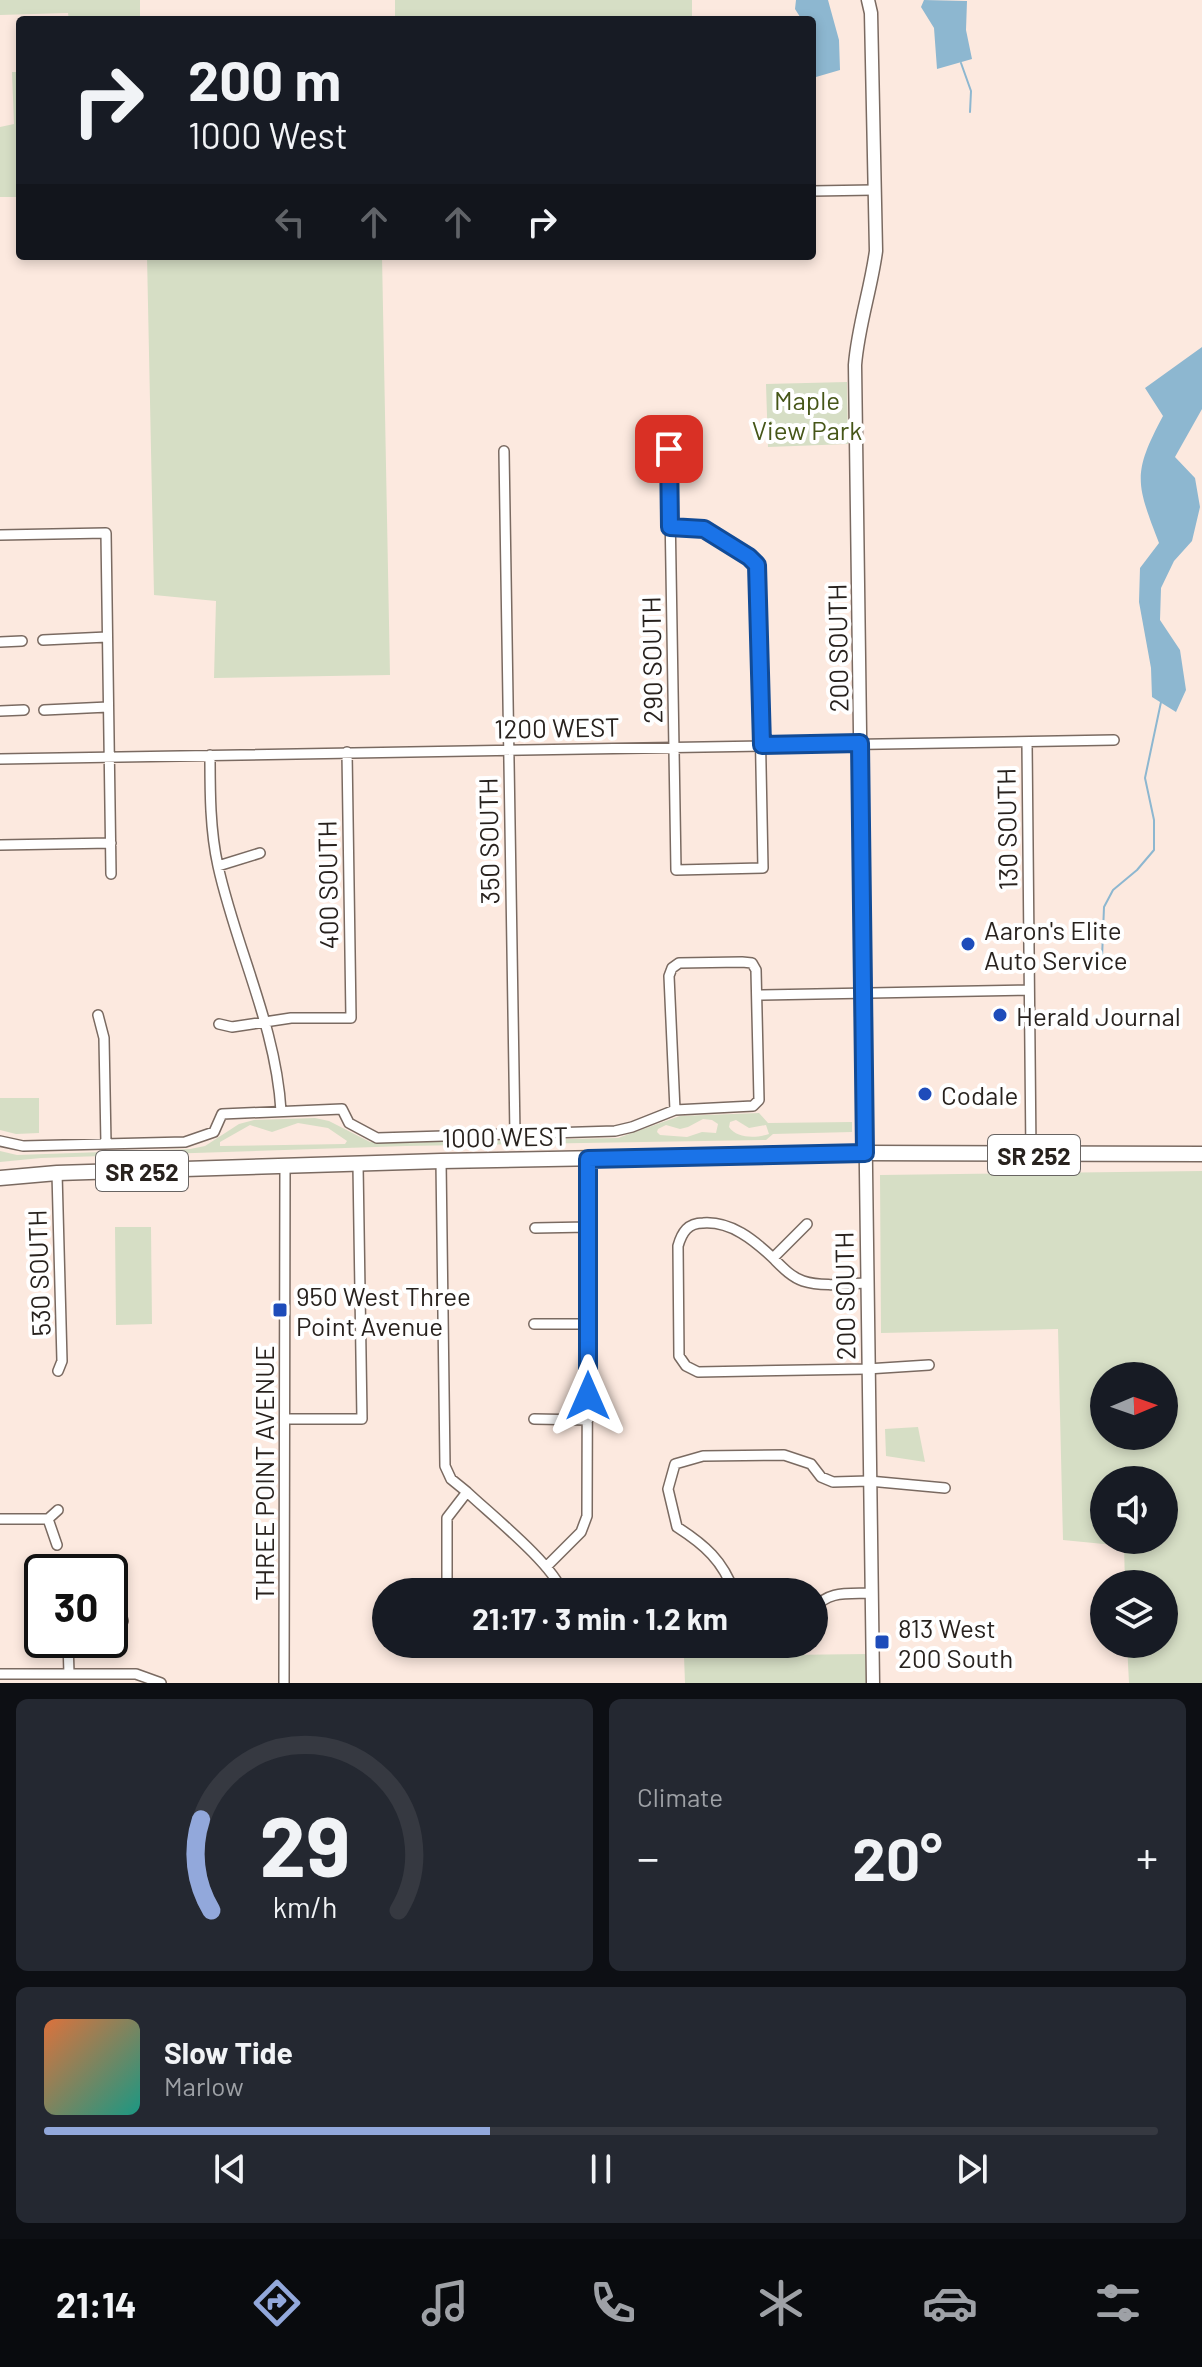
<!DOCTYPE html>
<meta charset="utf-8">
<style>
body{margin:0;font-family:Barlow,sans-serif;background:#242831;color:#f1f3f6;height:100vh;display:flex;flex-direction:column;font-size:30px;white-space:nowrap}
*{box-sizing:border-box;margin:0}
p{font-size:26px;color:#9ea1a6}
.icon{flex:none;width:44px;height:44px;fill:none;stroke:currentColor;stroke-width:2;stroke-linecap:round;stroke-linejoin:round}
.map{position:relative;height:1683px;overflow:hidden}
.side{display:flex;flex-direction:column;gap:16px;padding:16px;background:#0d0f14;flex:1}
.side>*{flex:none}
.top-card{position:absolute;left:16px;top:16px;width:800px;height:244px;border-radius:8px;box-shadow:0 4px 12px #0003;background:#171b24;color:#f1f3f6;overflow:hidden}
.needle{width:52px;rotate:88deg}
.fabs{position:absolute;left:1090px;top:1362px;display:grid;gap:16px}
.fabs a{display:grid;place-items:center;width:88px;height:88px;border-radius:50%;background:#171b24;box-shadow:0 4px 12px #0003;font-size:40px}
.speed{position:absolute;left:24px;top:1554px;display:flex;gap:16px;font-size:40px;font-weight:700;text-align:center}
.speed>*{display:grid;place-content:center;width:104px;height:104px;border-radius:50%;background:#171b24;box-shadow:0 4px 12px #0003;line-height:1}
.speed .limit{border:4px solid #111;border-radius:12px;background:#fff;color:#111}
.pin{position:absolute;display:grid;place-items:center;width:68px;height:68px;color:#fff;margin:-34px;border-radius:16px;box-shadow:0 4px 12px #0006}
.me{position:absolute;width:88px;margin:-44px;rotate:0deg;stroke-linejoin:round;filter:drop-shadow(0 0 6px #0008)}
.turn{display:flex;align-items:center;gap:28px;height:168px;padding:0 40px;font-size:36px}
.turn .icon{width:104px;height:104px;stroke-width:2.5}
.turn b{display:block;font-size:56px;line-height:68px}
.lanes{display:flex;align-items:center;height:76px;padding:0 40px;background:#0003;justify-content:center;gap:40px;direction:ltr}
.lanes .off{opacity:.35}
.big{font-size:60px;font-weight:700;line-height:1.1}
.side .card{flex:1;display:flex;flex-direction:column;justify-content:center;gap:12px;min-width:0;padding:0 28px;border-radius:12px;background:#242831}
.side .dial{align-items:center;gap:0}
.dial svg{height:208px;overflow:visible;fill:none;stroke:#363941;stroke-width:7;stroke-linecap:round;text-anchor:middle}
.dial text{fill:#f1f3f6;stroke:none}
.song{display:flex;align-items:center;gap:24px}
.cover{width:96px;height:96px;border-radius:12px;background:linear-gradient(135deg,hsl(20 70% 55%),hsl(170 70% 35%))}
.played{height:8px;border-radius:4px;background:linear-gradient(90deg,#92a8db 40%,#363941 40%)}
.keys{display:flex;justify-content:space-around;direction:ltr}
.heat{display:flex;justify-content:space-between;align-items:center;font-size:44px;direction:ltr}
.side .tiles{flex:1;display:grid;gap:16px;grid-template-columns:1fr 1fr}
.card:last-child{grid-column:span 2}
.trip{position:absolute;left:372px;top:1578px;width:456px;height:80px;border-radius:40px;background:#171b24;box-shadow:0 4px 12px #0003;font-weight:700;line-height:80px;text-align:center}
.tab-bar{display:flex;height:128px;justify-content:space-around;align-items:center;background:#090b0e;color:#9ea1a6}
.tab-bar .icon{width:56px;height:56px}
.tab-bar .active{color:#92a8db}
.tab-bar b{font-size:36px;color:#f1f3f6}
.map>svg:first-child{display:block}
</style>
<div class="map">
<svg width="1202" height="1683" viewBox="0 0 1202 1683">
<rect width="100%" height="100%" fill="#fce9df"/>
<path fill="#d6dec5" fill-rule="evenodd" d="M0 0H140V20H69L68 13 0 15Z
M395 0H692V20H395Z
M12 72H20V197H0V127L14 124Z
M147 256H382L390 675 214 678 216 601 154 595Z
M847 382 848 444 768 447 766 384Z
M0 1098H39V1133L16 1134 0 1130Z
M759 1113 768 1123 852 1122V1132L773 1134 766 1140 406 1146 41 1158 0 1162V1151L17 1155 190 1149 205 1146 239 1124 254 1120 315 1118 329 1121 370 1142 386 1143 618 1138 680 1116ZM703 1119 712 1120 718 1124 716 1133 702 1132 687 1137 660 1135 657 1132 658 1129 666 1125 680 1129 688 1127ZM736 1120 749 1128 766 1125 769 1134C757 1138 737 1139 729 1127L730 1122ZM298 1123 328 1128 347 1141 345 1144 220 1146V1142L250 1125 272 1132Z
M1202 1171V1683H1129L1127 1644H1164V1584H1125L1124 1546 1063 1540 1058 1329 881 1333 880 1175ZM1104 1376H1164V1436H1104ZM1104 1480H1164V1540H1104Z
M115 1227H151L152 1324 116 1325Z
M918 1427 925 1462 886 1456 885 1429Z
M867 1654V1683H685L684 1656Z"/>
<path fill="#8db7d0" d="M796 0H828L839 40 840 70 816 77 812 20H802L795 9Z
M924 0 967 1 966 30 972 59 937 69 934 28 921 7Z
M1202 347V409L1175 457 1195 478 1200 507 1192 541 1174 561 1161 588 1160 620 1180 650 1186 690 1176 712 1152 697 1151 668 1139 602 1140 568 1159 543C1136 483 1132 474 1163 416L1145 388Z"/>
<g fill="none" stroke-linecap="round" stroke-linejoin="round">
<path stroke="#8db7d0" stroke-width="2" d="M961 63 971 91 970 112
M1102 958 1104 907 1113 890 1137 870 1154 850V820L1145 778 1161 702"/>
<g stroke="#7a6a61" stroke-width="12">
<path id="street" d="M812 191 874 190
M669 449C671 590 674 730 676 870L763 868 757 565 749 557 704 529 670 527
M504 451 515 1135
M0 535 106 533 111 874
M43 640 107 637
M0 642 22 641
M44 710 108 707
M0 711 24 710
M1027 742 1031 1155
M210 755C210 792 210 830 218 866 236 948 276 1026 281 1111
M0 759 1114 740
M0 845 111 843
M218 866 260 853
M742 962 752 963 756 970 759 1100 753 1106 675 1110 669 976 672 968 679 963Z
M758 995 1029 990
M98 1015 104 1038 106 1144
M219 1024 232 1027 291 1018H351L347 752
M0 1141 23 1146 185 1142 214 1132 222 1114 342 1109 349 1123 377 1138 615 1131 632 1127 675 1110
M441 1161 445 1466 451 1479 467 1492 447 1518V1592
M57 1173 62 1361 58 1371
M535 1228 588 1227
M773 1258 807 1224
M865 1283C846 1284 821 1287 803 1281 791 1277 782 1267 773 1258 754 1240 731 1221 703 1223 688 1223 682 1232 678 1246L679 1356 686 1366 698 1372 867 1369 929 1365
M534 1324H588
M285 1419H362L358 1165
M534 1419 588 1420
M467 1492C489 1513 554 1565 562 1592
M0 1519H48L58 1510
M48 1519 57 1545
M546 1567 581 1532 587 1516 588 1159
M734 1592C723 1561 705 1545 677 1527L668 1489 675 1464 703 1456 784 1455 811 1464 821 1477 833 1482 869 1481 945 1488
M110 1599 120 1610 123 1621
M814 1609C828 1590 849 1594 871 1593
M68 1640 69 1674
M0 1674H136L161 1683
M284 1683 285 1167"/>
</g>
<g stroke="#7a6a61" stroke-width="15">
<path id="secondary" d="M868 0 871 13 876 251C871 289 858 326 855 365L873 1683"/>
</g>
<g stroke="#7a6a61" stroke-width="17">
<path id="primary" d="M0 1178 57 1173 441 1161 865 1153 1202 1154"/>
</g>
<use href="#street" stroke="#fff" stroke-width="9"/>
<use href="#secondary" stroke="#fff" stroke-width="12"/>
<use href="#primary" stroke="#fff" stroke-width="14"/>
</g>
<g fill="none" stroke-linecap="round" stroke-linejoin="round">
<g stroke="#114b97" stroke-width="20">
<path id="route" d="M588 1396V1159L865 1153 860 743 762 745 757 565 749 557 704 529 670 527 669 449"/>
</g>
<use href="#route" stroke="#1a73e8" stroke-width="14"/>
</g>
<g fill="#1e4cba" stroke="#fff" stroke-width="3">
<circle cx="968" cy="944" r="8"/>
<circle cx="1000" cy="1015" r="8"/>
<circle cx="925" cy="1094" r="8"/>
<rect x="272" y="1302" width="16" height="16" rx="4"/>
<rect x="874" y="1634" width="16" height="16" rx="4"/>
</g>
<g text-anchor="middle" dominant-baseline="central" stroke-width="8" stroke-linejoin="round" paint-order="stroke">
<g fill="#fff" stroke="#686462" stroke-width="2">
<rect x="988" y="1135" width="92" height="40" rx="6"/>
<rect x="96" y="1151" width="92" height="40" rx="6"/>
</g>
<g font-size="24" font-weight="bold" fill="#28221e">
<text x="1034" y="1155">SR 252</text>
<text x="142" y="1171">SR 252</text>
</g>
<g font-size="26" fill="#465618" stroke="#fff">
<text x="807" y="399">Maple<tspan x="807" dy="30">View Park</tspan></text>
</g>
<g font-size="26" fill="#28221e" stroke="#fff">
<text transform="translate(837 648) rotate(-91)">200 SOUTH</text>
<text transform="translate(651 660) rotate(-91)">290 SOUTH</text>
<text transform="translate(557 727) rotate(-1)">1200 WEST</text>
<text transform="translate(1006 829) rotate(-91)">130 SOUTH</text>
<text transform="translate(488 841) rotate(-91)">350 SOUTH</text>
<text transform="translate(327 885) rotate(-91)">400 SOUTH</text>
<text transform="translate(505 1136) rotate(-1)">1000 WEST</text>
<text transform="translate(38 1273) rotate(-92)">530 SOUTH</text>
<text transform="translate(844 1296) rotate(-91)">200 SOUTH</text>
<text transform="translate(263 1473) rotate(-90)">THREE POINT AVENUE</text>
</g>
<g font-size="26" fill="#28221e" stroke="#fff" text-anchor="start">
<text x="984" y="929">Aaron's Elite<tspan x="984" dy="30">Auto Service</tspan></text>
<text x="1016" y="1015">Herald Journal</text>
<text x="941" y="1094">Codale</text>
<text x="296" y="1295">950 West Three<tspan x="296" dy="30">Point Avenue</tspan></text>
<text x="898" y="1627">813 West<tspan x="898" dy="30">200 South</tspan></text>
</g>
</g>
</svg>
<div class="fabs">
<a><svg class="needle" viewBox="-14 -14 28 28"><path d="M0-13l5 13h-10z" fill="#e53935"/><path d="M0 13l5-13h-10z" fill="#9ea1a6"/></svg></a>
<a><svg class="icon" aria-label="sound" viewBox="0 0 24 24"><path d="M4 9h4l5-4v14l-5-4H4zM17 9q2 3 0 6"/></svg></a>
<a><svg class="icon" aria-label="layers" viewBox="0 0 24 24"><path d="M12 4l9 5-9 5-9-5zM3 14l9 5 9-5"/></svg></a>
</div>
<div class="speed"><div class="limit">30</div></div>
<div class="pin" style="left:669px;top:449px;background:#d93025"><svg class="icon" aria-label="arrive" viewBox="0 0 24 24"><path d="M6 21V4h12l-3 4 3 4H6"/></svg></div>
<svg class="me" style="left:588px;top:1396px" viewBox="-20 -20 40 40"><path d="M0-17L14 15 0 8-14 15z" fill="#1a73e8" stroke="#fff" stroke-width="4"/></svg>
<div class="trip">21:17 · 3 min · 1.2 km</div>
<div class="top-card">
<div class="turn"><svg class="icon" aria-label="right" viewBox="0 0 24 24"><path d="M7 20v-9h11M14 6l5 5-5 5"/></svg><div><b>200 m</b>1000 West</div></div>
<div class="lanes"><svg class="icon off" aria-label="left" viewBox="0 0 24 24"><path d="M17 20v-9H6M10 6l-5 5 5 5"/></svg><svg class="icon off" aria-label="ahead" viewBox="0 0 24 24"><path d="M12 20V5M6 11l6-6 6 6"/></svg><svg class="icon off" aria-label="ahead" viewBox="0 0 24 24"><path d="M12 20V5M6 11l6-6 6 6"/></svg><svg class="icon" aria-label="right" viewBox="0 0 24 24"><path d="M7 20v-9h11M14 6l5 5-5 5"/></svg></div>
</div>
</div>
<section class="side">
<div class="tiles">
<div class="card dial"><svg viewBox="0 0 100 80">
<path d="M14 69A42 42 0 1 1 86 69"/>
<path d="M14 69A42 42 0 0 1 10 34" stroke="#92a8db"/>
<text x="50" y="56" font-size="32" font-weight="700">29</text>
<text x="50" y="72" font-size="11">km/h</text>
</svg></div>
<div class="card"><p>Climate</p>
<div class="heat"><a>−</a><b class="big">20°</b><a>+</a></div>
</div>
<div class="card">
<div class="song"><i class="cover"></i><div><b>Slow Tide</b><p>Marlow</p></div></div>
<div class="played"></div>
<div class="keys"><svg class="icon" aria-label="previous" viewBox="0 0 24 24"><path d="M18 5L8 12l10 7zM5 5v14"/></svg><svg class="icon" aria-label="pause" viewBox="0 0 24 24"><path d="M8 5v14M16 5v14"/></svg><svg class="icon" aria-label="next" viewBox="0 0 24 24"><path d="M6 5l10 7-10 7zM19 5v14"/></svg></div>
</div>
</div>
</section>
<nav class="tab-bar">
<b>21:14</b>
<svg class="icon active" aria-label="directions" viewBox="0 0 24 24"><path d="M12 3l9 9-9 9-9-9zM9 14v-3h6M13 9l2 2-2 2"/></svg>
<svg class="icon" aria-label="music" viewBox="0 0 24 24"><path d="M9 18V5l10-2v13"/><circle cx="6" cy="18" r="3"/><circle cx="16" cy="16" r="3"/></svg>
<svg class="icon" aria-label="phone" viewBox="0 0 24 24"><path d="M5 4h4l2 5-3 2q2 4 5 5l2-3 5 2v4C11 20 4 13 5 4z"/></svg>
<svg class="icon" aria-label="climate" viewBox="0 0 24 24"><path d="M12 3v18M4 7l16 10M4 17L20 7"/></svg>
<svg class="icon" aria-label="car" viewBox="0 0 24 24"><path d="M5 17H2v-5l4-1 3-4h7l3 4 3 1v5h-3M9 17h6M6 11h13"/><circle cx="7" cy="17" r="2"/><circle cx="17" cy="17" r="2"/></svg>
<svg class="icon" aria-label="filters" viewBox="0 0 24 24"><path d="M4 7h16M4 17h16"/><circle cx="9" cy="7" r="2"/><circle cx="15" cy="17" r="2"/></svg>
</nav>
